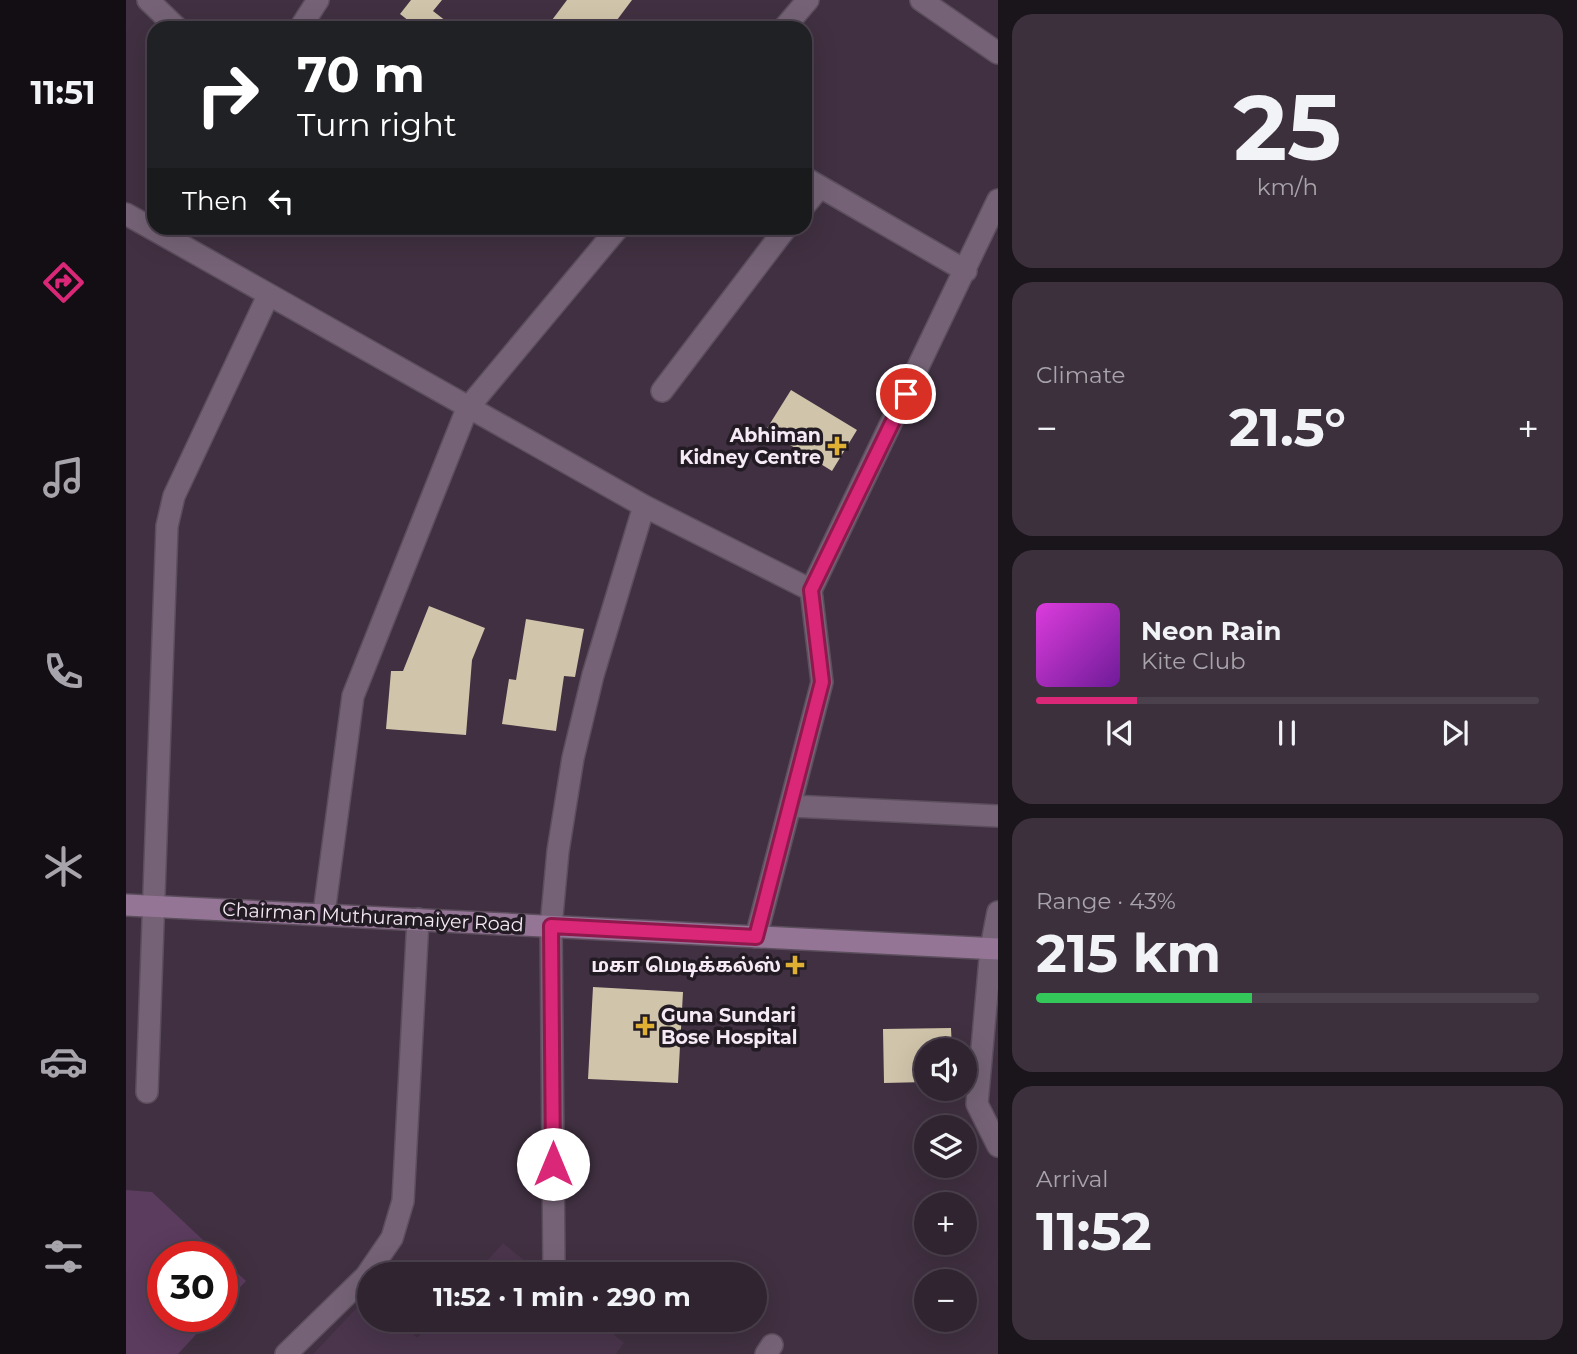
<!DOCTYPE html>
<meta charset="utf-8">
<style>
body{margin:0;font-family:Montserrat,"Noto Sans Tamil",sans-serif;background:#3c303d;color:#f1f3f6;height:100vh;display:flex;flex-direction:column;font-size:26px;white-space:nowrap}
*{box-sizing:border-box;margin:0}
p{font-size:23px;color:#a8a4ab}
.icon{flex:none;width:38px;height:38px;fill:none;stroke:currentColor;stroke-width:2;stroke-linecap:round;stroke-linejoin:round}
.map{position:relative;flex:1;overflow:hidden}
.sheet{display:flex;flex-direction:column;gap:14px;padding:14px;background:#1a141b;width:579px}
.sheet>*{flex:none}
.banner{position:absolute;left:21px;top:21px;width:665px;height:214px;border-radius:21px;box-shadow:0 7px 28px #0002,0 0 0 2px #4b414d;background:#202124;color:#fff;overflow:hidden}
.tools{position:absolute;left:788px;top:1038px;display:grid;gap:14px}
.tools a{display:grid;place-items:center;width:63px;height:63px;border-radius:50%;background:#302431;box-shadow:0 7px 28px #0002,0 0 0 2px #4b414d;font-size:35px}
.speed{position:absolute;left:21px;top:1241px;display:flex;gap:14px;font-size:35px;font-weight:700;text-align:center}
.speed>*{display:grid;place-content:center;width:91px;height:91px;border-radius:50%;background:#302431;box-shadow:0 7px 28px #0002,0 0 0 2px #4b414d;line-height:1}
.speed .limit{border:10px solid #d22;background:#fff;color:#111}
.pin{position:absolute;display:grid;place-items:center;width:60px;height:60px;color:#fff;margin:-30px;border:4px solid #fff;border-radius:50%;box-shadow:0 2px 7px #0007}
.me{position:absolute;width:77px;margin:-38px;rotate:0deg;stroke-linejoin:round;filter:drop-shadow(0 0 5px #0008)}
.turn{display:flex;align-items:center;gap:24px;height:147px;padding:0 35px;font-size:32px}
.turn .icon{width:91px;height:91px;stroke-width:2.5}
.turn b{display:block;font-size:49px;line-height:60px}
.then{display:flex;align-items:center;height:66px;padding:0 35px;background:#0003;gap:14px;font-size:26px}
.big{font-size:52px;font-weight:700;line-height:1.1}
.sheet .tile{flex:1;display:flex;flex-direction:column;justify-content:center;gap:10px;min-width:0;padding:0 24px;border-radius:21px;background:#3c303d}
.sheet .dial{align-items:center;gap:0}
.dial b{font-size:91px;line-height:1}
.song{display:flex;align-items:center;gap:21px}
.cover{width:84px;height:84px;border-radius:10px;background:linear-gradient(135deg,hsl(300 70% 55%),hsl(280 70% 35%))}
.played{height:7px;border-radius:4px;background:linear-gradient(90deg,#db2777 20%,#4b414d 20%)}
.keys{display:flex;justify-content:space-around;direction:ltr}
.heat{display:flex;justify-content:space-between;align-items:center;font-size:38px;direction:ltr}
.charge{height:10px;border-radius:5px;background:linear-gradient(90deg,#34c759 43%,#4b414d 0)}
.trip{position:absolute;left:231px;top:1262px;width:410px;height:70px;border-radius:35px;background:#302431;box-shadow:0 7px 28px #0002,0 0 0 2px #4b414d;font-weight:700;line-height:70px;text-align:center}
main{display:flex;flex:1;min-height:0}
.tabs{display:flex;flex-direction:column;width:126px;justify-content:space-around;align-items:center;background:#130e14;color:#a8a4ab}
.tabs .icon{width:49px;height:49px}
.tabs .active{color:#db2777}
.tabs b{font-size:32px;color:#f1f3f6}
.map>svg:first-child{display:block}
</style>
<main>
<nav class="tabs">
<b>11:51</b>
<svg class="icon active" aria-label="directions" viewBox="0 0 24 24"><path d="M12 3l9 9-9 9-9-9zM9 14v-3h6M13 9l2 2-2 2"/></svg>
<svg class="icon" aria-label="music" viewBox="0 0 24 24"><path d="M9 18V5l10-2v13"/><circle cx="6" cy="18" r="3"/><circle cx="16" cy="16" r="3"/></svg>
<svg class="icon" aria-label="phone" viewBox="0 0 24 24"><path d="M5 4h4l2 5-3 2q2 4 5 5l2-3 5 2v4C11 20 4 13 5 4z"/></svg>
<svg class="icon" aria-label="climate" viewBox="0 0 24 24"><path d="M12 3v18M4 7l16 10M4 17L20 7"/></svg>
<svg class="icon" aria-label="car" viewBox="0 0 24 24"><path d="M5 17H2v-5l4-1 3-4h7l3 4 3 1v5h-3M9 17h6M6 11h13"/><circle cx="7" cy="17" r="2"/><circle cx="17" cy="17" r="2"/></svg>
<svg class="icon" aria-label="filters" viewBox="0 0 24 24"><path d="M4 7h16M4 17h16"/><circle cx="9" cy="7" r="2"/><circle cx="15" cy="17" r="2"/></svg>
</nav>
<div class="map">
<svg width="872" height="1354" viewBox="0 0 872 1354">
<rect width="100%" height="100%" fill="#403041"/>
<path fill="#4a354c" d="M377 1243 415 1274H349Z
M243 1295V1320H273L291 1338 308 1320H470L498 1343 490 1354H187Z"/>
<path fill="#5b3b5e" d="M0 1190 26 1192 94 1256H37V1316H87L52 1354H0Z
M96 1259 120 1281 96 1306Z"/>
<path fill="#d0c4aa" d="M285 0H316L307 11 329 28H292L274 14Z
M441 0H506L485 28H420Z
M665 390 731 430 706 471 640 430Z
M303 606 359 628 346 660 340 735 260 729 265 671H277Z
M400 619 458 629 449 677 438 676 430 731 376 724 383 679 390 680Z
M467 987 557 992 552 1083 462 1079Z
M825 1028 826 1050H800V1082L758 1083 757 1029Z"/>
<g fill="none" stroke-linecap="round" stroke-linejoin="round">
<g stroke="#5c4e5d" stroke-width="24">
<path id="street" d="M22 0 51 28
M795 0 872 53
M174 28 192 0
M658 28 682 0
M679 178 840 271
M679 205 694 187
M0 214 518 506 685 590
M536 391 660 228
M666 806 872 816
M872 912 865 948 851 1104 872 1146
M198 913 227 696 341 409 492 228
M630 937 696 682 685 590 872 200
M21 1092 41 526 48 496 142 296
M428 1269 425 926 432 851 447 758 467 675 518 506
M160 1354 240 1276 266 1238 277 1201 292 919
M640 1354 646 1345"/>
</g>
<g stroke="#5c4e5d" stroke-width="24">
<path id="secondary" d="M0 905 872 949"/>
</g>
<use href="#street" stroke="#756276" stroke-width="21"/>
<use href="#secondary" stroke="#947596" stroke-width="21"/>
</g>
<g fill="none" stroke-linecap="round" stroke-linejoin="round">
<g stroke="#8e194d" stroke-width="18">
<path id="route" d="M427 1164 425 926 630 937 696 682 685 590 780 394"/>
</g>
<use href="#route" stroke="#db2777" stroke-width="12"/>
</g>
<g fill="#dfb034" stroke="#221b23" stroke-width="2.5">
<path d="M707.5 435.5h7v7h7v7h-7v7h-7v-7h-7v-7h7z"/>
<path d="M665.5 954.5h7v7h7v7h-7v7h-7v-7h-7v-7h7z"/>
<path d="M515.5 1015.5h7v7h7v7h-7v7h-7v-7h-7v-7h7z"/>
</g>
<g text-anchor="middle" dominant-baseline="central" stroke-width="7" stroke-linejoin="round" paint-order="stroke">
<g font-size="19" font-weight="bold" fill="#f5eaf5" stroke="#221b23" text-anchor="end">
<text x="695" y="435">Abhiman<tspan x="695" dy="22">Kidney Centre</tspan></text>
<text x="655" y="965">மகா மெடிக்கல்ஸ்</text>
<text x="535" y="1015" text-anchor="start">Guna Sundari<tspan x="535" dy="22">Bose Hospital</tspan></text>
</g>
<g font-size="19" fill="#f5eaf5" stroke="#221b23">
<text transform="translate(247 917) rotate(3)">Chairman Muthuramaiyer Road</text>
</g>
</g>
</svg>
<div class="tools">
<a><svg class="icon" aria-label="sound" viewBox="0 0 24 24"><path d="M4 9h4l5-4v14l-5-4H4zM17 9q2 3 0 6"/></svg></a>
<a><svg class="icon" aria-label="layers" viewBox="0 0 24 24"><path d="M12 4l9 5-9 5-9-5zM3 14l9 5 9-5"/></svg></a>
<a>+</a>
<a>−</a>
</div>
<div class="speed"><div class="limit">30</div></div>
<div class="pin" style="left:780px;top:394px;background:#d93025"><svg class="icon" aria-label="arrive" viewBox="0 0 24 24"><path d="M6 21V4h12l-3 4 3 4H6"/></svg></div>
<svg class="me" style="left:427px;top:1164px" viewBox="-20 -20 40 40"><circle r="19" fill="#fff"/><path d="M0-13L10 11 0 6-10 11z" fill="#db2777"/></svg>
<div class="trip">11:52 · 1 min · 290 m</div>
<div class="banner">
<div class="turn"><svg class="icon" aria-label="right" viewBox="0 0 24 24"><path d="M7 20v-9h11M14 6l5 5-5 5"/></svg><div><b>70 m</b>Turn right</div></div>
<div class="then">Then<svg class="icon" aria-label="left" viewBox="0 0 24 24"><path d="M17 20v-9H6M10 6l-5 5 5 5"/></svg></div>
</div>
</div>
<section class="sheet">
<div class="tile dial"><b>25</b><p>km/h</p></div>
<div class="tile"><p>Climate</p>
<div class="heat"><a>−</a><b class="big">21.5°</b><a>+</a></div>
</div>
<div class="tile">
<div class="song"><i class="cover"></i><div><b>Neon Rain</b><p>Kite Club</p></div></div>
<div class="played"></div>
<div class="keys"><svg class="icon" aria-label="previous" viewBox="0 0 24 24"><path d="M18 5L8 12l10 7zM5 5v14"/></svg><svg class="icon" aria-label="pause" viewBox="0 0 24 24"><path d="M8 5v14M16 5v14"/></svg><svg class="icon" aria-label="next" viewBox="0 0 24 24"><path d="M6 5l10 7-10 7zM19 5v14"/></svg></div>
</div>
<div class="tile"><p>Range · 43%</p><b class="big">215 km</b><div class="charge"></div></div>
<div class="tile"><p>Arrival</p><b class="big">11:52</b></div>
</section>
</main>
